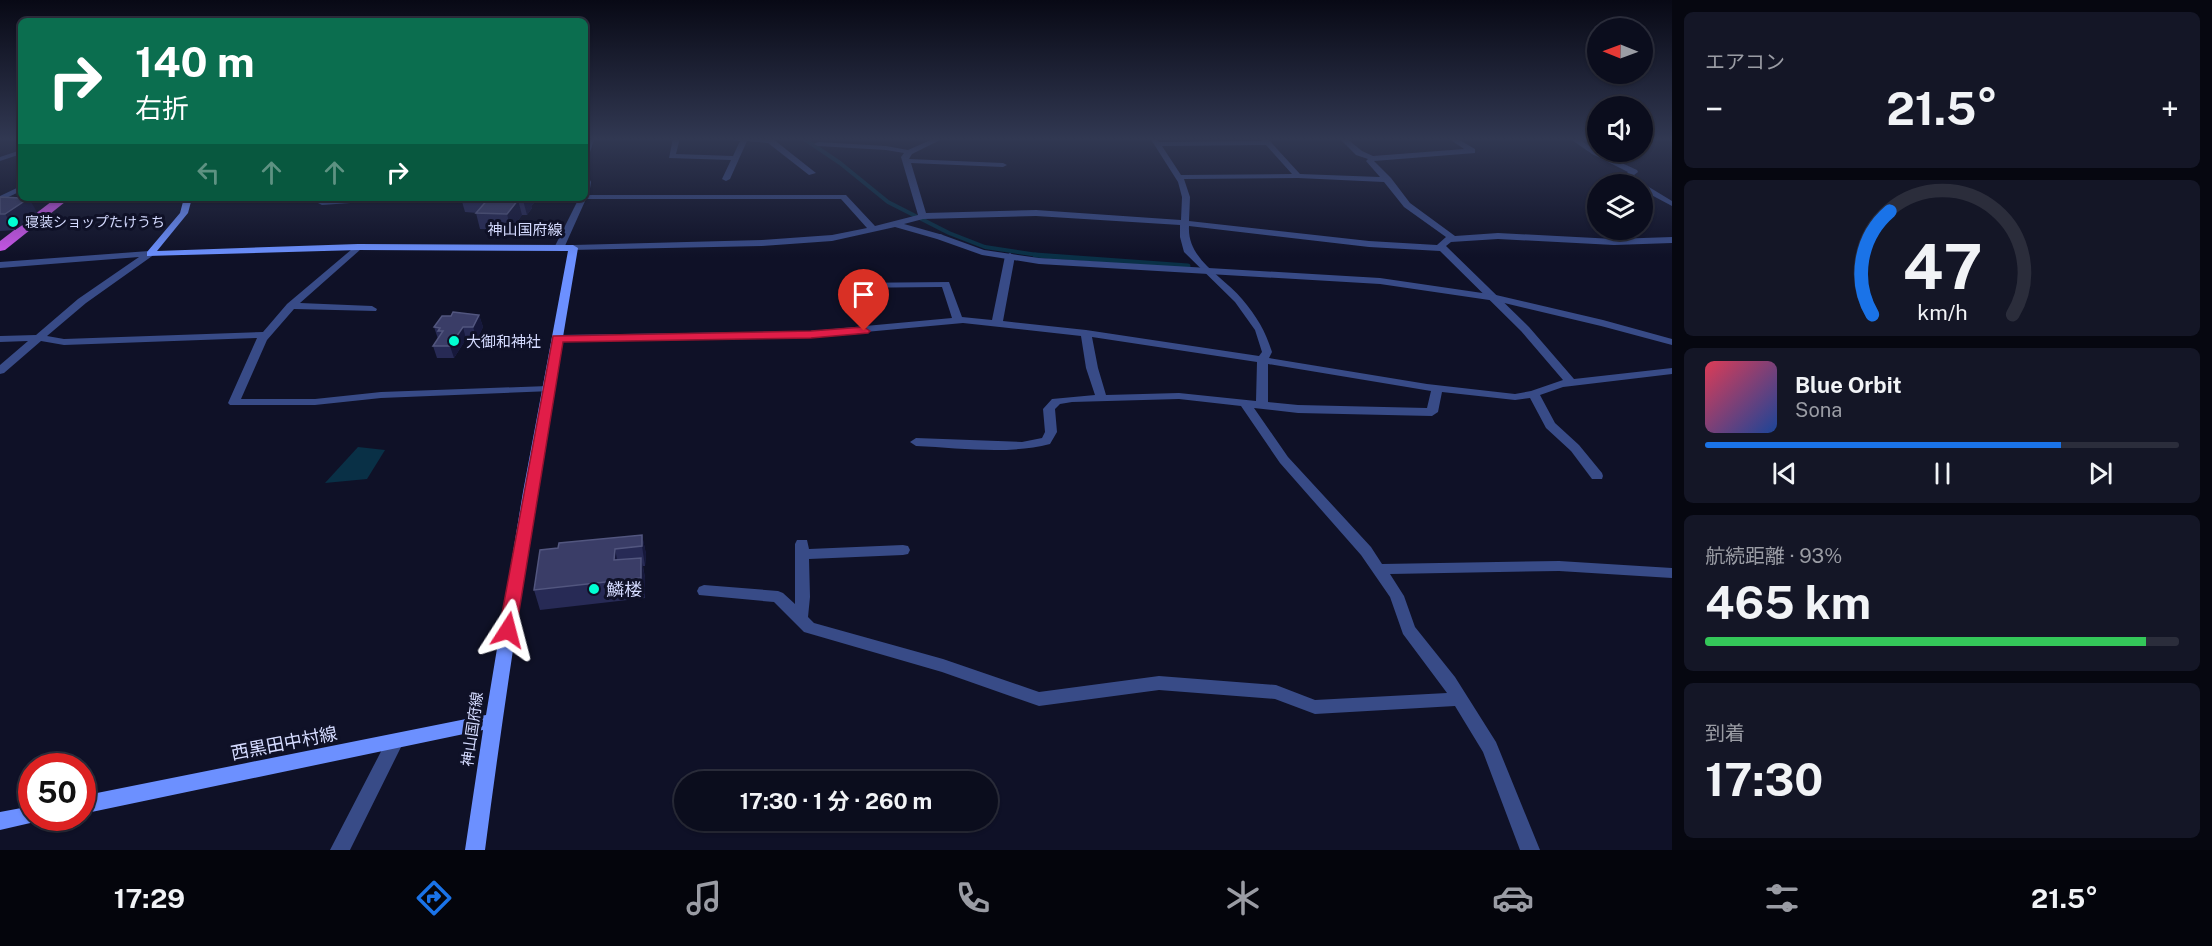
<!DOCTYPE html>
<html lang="ja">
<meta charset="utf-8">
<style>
body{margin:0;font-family:"Public Sans","Noto Sans JP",sans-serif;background:#141626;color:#f1f3f6;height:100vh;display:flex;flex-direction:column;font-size:22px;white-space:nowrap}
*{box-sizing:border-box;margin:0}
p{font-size:20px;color:#9a9ca4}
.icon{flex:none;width:33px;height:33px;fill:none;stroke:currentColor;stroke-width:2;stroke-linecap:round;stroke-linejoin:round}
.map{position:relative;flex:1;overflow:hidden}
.sheet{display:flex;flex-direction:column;gap:12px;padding:12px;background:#060710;width:540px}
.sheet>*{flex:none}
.banner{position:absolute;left:18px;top:18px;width:570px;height:183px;border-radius:9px;box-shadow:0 2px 4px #0004,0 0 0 2px #2b2d3b;background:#0b6e4f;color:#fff;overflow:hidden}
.needle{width:39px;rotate:271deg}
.fabs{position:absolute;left:1587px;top:18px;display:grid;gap:12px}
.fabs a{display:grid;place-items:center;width:66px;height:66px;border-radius:50%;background:#0b0d1d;box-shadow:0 2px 4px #0004,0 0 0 2px #2b2d3b;font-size:30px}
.speed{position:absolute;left:18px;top:753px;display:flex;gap:12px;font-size:30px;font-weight:700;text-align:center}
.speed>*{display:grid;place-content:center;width:78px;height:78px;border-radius:50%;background:#0b0d1d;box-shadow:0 2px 4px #0004,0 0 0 2px #2b2d3b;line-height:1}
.speed .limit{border:9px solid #d22;background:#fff;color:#111}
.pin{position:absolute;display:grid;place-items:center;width:51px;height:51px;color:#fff;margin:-62px -26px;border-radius:50% 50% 50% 0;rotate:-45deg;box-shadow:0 0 6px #0007}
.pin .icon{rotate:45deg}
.me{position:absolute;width:66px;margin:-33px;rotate:9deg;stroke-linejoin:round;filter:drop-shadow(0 0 4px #0008)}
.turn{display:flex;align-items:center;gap:21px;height:126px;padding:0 18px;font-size:27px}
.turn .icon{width:78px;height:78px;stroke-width:2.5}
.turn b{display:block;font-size:42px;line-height:51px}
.lanes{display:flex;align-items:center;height:57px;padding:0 18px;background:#0003;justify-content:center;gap:30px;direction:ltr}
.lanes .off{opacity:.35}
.big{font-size:45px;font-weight:700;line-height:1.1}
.sheet .tile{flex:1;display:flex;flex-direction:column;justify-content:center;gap:9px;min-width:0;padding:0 21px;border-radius:9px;background:#141626}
.sheet .dial{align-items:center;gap:0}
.dial svg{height:156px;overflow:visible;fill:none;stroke:#2b2d3b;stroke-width:7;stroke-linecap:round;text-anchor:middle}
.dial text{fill:#f1f3f6;stroke:none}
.song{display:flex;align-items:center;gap:18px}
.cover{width:72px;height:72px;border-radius:9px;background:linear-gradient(135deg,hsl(350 70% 55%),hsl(220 70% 35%))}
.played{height:6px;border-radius:3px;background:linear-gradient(90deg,#1a73e8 75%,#2b2d3b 75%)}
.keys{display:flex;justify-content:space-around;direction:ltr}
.heat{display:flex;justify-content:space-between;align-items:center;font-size:33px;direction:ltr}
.charge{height:9px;border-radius:4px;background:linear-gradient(90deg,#34c759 93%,#2b2d3b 0)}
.trip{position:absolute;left:674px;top:771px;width:324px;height:60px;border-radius:30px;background:#0b0d1d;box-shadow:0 2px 4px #0004,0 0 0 2px #2b2d3b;font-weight:700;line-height:60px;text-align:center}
.tabs{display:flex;height:96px;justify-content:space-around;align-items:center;background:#04050c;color:#9a9ca4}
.tabs .icon{width:42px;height:42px}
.tabs .active{color:#1a73e8}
.tabs b{font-size:27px;color:#f1f3f6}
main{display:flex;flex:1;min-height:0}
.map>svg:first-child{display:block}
</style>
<main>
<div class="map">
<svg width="1672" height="850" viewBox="0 0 1672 850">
<rect width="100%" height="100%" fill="#0f1127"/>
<path fill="#093046" d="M358 447 385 450 367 479 325 483Z"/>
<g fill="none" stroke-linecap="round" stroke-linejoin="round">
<path stroke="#093046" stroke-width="4" d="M803 138 840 163 888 202 949 233 985 247 1051 257"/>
<path stroke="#093046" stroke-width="5" d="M1035 255 1188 266"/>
<path fill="#384b87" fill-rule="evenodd" d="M588 138H668L664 140H594L589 155 585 157V145Z
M673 138H680L676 154 733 156 740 141 730 140 727 138 773 139 816 173 809 175 768 143 747 141 730 179 726 181 722 179 731 160 669 158Z
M935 138H944L912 154 909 159 1003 163 1007 165 1003 167 911 163 926 213 1036 210 1181 220 1182 197 1178 182 1150 138H1156L1159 142 1262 141 1260 138H1267L1300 174 1380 177 1366 161 1368 159 1356 155 1339 138H1346L1362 151 1373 156 1464 149 1448 138H1456L1475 149V153L1374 161 1391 178 1410 203 1455 236 1498 233 1614 239 1672 237V243L1614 245 1498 239 1451 242 1446 246 1529 327 1574 379 1672 368V374L1563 387 1540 395 1555 423 1579 445 1602 473 1603 476 1602 479H1592L1571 451 1546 428 1530 398 1515 400 1442 392 1438 412 1432 416 1298 413 1254 408 1288 457 1371 547 1382 564 1559 561 1672 568V578L1559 571 1390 574 1404 596 1415 627 1455 677 1496 742 1540 850H1520L1483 752 1455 706 1315 714 1275 699 1159 690 1039 706 942 672 804 632 774 602 699 595 697 591 699 587 704 585 778 591 783 593 795 604V544L797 540H807L809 549 903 545 908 546 910 550 908 554 903 555 809 559 810 597 808 617 814 623 943 659 1039 692 1159 676 1276 685 1315 700 1447 693 1403 634 1390 597 1361 555 1280 463 1241 406 1179 399 1072 402 1060 404 1055 409 1057 432 1050 444C1007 455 960 448 916 446L910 442 916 438 1022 442 1042 438 1045 432 1043 409 1052 399 1095 395 1086 368 1081 336 963 323 811 337 557 341 552 338 557 335 811 331 952 318 942 287 842 288V284L845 283 949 282 962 317 992 320 1005 256 1010 253 1015 256 1003 321 1086 330 1259 356 1262 352 1255 330 1235 302 1184 252 1180 237V225L1036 216 923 219 904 224 943 235V239H937L895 227 832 241 762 246 570 250V246L573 245 762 240 832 235 867 228 841 199H586L564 248 559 251 554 248 579 198H585V176H588L591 182 589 195H846L875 226 918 215 901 157 904 153 886 150 818 146 814 144 818 142 886 146 908 150ZM1266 145 1292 174 1181 175 1162 146ZM1298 178 1384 182 1404 207 1446 237 1437 245 1369 241 1189 221 1190 197 1184 179ZM1189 226 1369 247 1440 251 1521 331 1563 380 1531 391 1515 394 1427 384 1269 358 1272 352C1265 330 1257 317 1242 299 1223 276 1187 260 1189 226ZM1092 337 1257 362 1256 401 1179 393 1106 395 1098 368ZM1268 364 1431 391 1427 408 1298 405 1268 402Z
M1569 138H1577L1598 152 1637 170 1638 172 1634 175 1644 184 1672 201V206L1642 190V184H1636L1625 175 1628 172 1592 154Z
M21 150V154L0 161V157Z
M21 186V191L0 201V196Z
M322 198H330L329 200 397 198 393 200 322 205 318 203Z
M358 244 361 245V249L300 303 372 306 377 309 376 311 294 309 267 340 241 399H315L381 392 548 386 554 389 552 391 381 398 315 405H230L228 403 257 338 64 345 41 341 4 373 0 374V365L28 341 0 342V336L36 335 78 299 139 257 0 268V262L149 251 155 254 86 303 47 336 64 339 263 332 287 304Z
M394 735 400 738 403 743 350 850H330L388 738Z"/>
<path fill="#384b87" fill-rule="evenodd" d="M940 234 984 250 1039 258 1380 278 1496 295 1603 320 1672 339V345L1601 326 1496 301 1380 284 1039 264 982 255 937 239 936 237Z"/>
<path fill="#6c90ff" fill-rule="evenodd" d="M184 198H192L188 213 157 251 358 244 573 245 578 248C544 448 511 649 485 850H465L483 730 82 814V796L486 715 523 492 568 251 358 250 147 256V252L180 213Z
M32 806V818H40L39 821 0 830V812Z"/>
<path fill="#ca56ea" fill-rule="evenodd" d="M56 198H70L5 250 0 251V241Z"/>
</g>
<path fill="#272a55" d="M0 197 38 214 15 230 0 231Z
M461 198H539L531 206 532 208 527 215H522L511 230 480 229 476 213H477L465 212Z
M479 315 483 327 477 339H466L454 358H437L433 346 438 339 434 327Z
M642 535 646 554 645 566H643L645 578V598L540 610 534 590 558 548Z"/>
<path fill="#16183b" d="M29 198 38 214 15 230 5 214Z
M525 198H539L531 206 532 208 527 215 523 200Z
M518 200 522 215 511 230 507 214Z
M479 315 483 327 477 339 473 327Z
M463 327 466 339 454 358 450 346Z
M642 535 646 554 645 566 642 546Z
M615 549 619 569 614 560Z
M641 558 645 578V598L641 578Z"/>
<path fill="#3a3d67" stroke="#52567f" stroke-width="1.5" d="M0 197 21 198H29L5 214H0Z
M489 198H525L523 200H518L507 214 476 213Z
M453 312 479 315 473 327H463L450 346H433L443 331H438L440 328 434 327 442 316H451Z
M642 535V546L615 549 614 560 641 558V578L534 590 540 550 558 548 559 543Z"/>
<linearGradient id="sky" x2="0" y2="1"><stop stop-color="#080915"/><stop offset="0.54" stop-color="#313852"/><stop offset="1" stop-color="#313852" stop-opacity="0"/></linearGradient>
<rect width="1672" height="257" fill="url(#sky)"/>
<path fill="#e11d48" stroke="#92132f" stroke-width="1.5" d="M864 327 870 331 868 333 811 338 563 342 516 630 514 634 508 637 501 634 499 630 553 336 811 331Z"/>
<g fill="#01ffd3" stroke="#0f1127" stroke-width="2">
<circle cx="13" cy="222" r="6"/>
<circle cx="454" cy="341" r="6"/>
<circle cx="594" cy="589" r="6"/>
</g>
<g text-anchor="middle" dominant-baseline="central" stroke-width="6" stroke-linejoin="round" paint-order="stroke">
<g font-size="14" fill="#d5dbff" stroke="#0f1127" text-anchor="start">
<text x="25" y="222">寝装ショップたけうち</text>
</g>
<g font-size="15" fill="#d5dbff" stroke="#0f1127">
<text x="525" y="229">神山国府線</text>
<text transform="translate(472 729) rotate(-82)">神山国府線</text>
</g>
<g font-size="15" fill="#d5dbff" stroke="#0f1127" text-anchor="start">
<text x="466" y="341">大御和神社</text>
</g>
<g font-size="18" fill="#d5dbff" stroke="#0f1127" text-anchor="start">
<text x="606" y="589">鱗楼</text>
</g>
<g font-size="18" fill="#d5dbff" stroke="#0f1127">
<text transform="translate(284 743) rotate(-11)">西黒田中村線</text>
</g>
</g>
</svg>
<div class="fabs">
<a><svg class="needle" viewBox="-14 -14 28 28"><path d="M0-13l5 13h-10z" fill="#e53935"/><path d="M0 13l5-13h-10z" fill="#9a9ca4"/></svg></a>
<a><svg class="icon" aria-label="sound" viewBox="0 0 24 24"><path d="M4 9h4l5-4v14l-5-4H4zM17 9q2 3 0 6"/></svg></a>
<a><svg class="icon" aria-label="layers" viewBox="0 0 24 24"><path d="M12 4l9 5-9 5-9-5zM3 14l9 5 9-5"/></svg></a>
</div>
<div class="speed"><div class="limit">50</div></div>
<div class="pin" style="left:864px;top:331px;background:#d93025"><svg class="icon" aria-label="arrive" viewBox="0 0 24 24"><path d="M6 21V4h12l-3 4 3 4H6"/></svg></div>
<svg class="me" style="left:508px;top:630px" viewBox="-20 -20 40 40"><path d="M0-17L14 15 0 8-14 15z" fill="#e11d48" stroke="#fff" stroke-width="4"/></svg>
<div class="trip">17:30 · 1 分 · 260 m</div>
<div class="banner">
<div class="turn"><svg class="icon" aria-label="right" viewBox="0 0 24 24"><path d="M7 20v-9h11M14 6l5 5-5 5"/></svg><div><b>140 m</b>右折</div></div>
<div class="lanes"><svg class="icon off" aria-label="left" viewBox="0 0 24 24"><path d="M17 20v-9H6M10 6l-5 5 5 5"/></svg><svg class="icon off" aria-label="ahead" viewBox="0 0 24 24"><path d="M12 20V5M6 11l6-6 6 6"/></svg><svg class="icon off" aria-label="ahead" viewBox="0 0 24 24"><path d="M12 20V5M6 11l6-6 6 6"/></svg><svg class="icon" aria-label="right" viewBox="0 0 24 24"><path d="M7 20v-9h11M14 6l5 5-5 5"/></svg></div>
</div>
</div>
<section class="sheet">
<div class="tile"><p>エアコン</p>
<div class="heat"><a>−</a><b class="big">21.5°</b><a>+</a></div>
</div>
<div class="tile dial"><svg viewBox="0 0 100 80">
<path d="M14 69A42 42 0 1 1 86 69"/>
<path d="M14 69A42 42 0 0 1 23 16" stroke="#1a73e8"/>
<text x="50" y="56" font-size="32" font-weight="700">47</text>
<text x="50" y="72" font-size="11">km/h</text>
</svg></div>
<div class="tile">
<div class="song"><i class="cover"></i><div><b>Blue Orbit</b><p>Sona</p></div></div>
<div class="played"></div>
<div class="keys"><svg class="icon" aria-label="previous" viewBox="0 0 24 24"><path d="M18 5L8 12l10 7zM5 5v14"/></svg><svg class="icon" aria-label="pause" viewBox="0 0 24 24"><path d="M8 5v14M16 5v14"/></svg><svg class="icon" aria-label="next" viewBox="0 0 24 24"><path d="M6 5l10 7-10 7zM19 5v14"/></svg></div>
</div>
<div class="tile"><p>航続距離 · 93%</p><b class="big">465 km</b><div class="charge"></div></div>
<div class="tile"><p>到着</p><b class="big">17:30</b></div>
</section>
</main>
<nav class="tabs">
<b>17:29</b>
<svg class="icon active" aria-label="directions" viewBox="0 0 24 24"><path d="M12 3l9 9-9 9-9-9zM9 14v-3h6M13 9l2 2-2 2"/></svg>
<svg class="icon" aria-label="music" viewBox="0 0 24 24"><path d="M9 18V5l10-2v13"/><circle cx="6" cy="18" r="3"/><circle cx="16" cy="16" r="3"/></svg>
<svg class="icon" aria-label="phone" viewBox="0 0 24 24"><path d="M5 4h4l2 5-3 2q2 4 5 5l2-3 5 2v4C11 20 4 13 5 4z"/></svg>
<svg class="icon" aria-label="climate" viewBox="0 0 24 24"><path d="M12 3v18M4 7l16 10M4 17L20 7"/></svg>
<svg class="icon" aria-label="car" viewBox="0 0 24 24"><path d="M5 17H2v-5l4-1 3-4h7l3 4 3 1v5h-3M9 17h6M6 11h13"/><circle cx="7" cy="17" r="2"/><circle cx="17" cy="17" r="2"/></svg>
<svg class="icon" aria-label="filters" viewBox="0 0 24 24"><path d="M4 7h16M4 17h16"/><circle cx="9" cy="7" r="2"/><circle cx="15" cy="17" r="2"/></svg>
<b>21.5°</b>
</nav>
